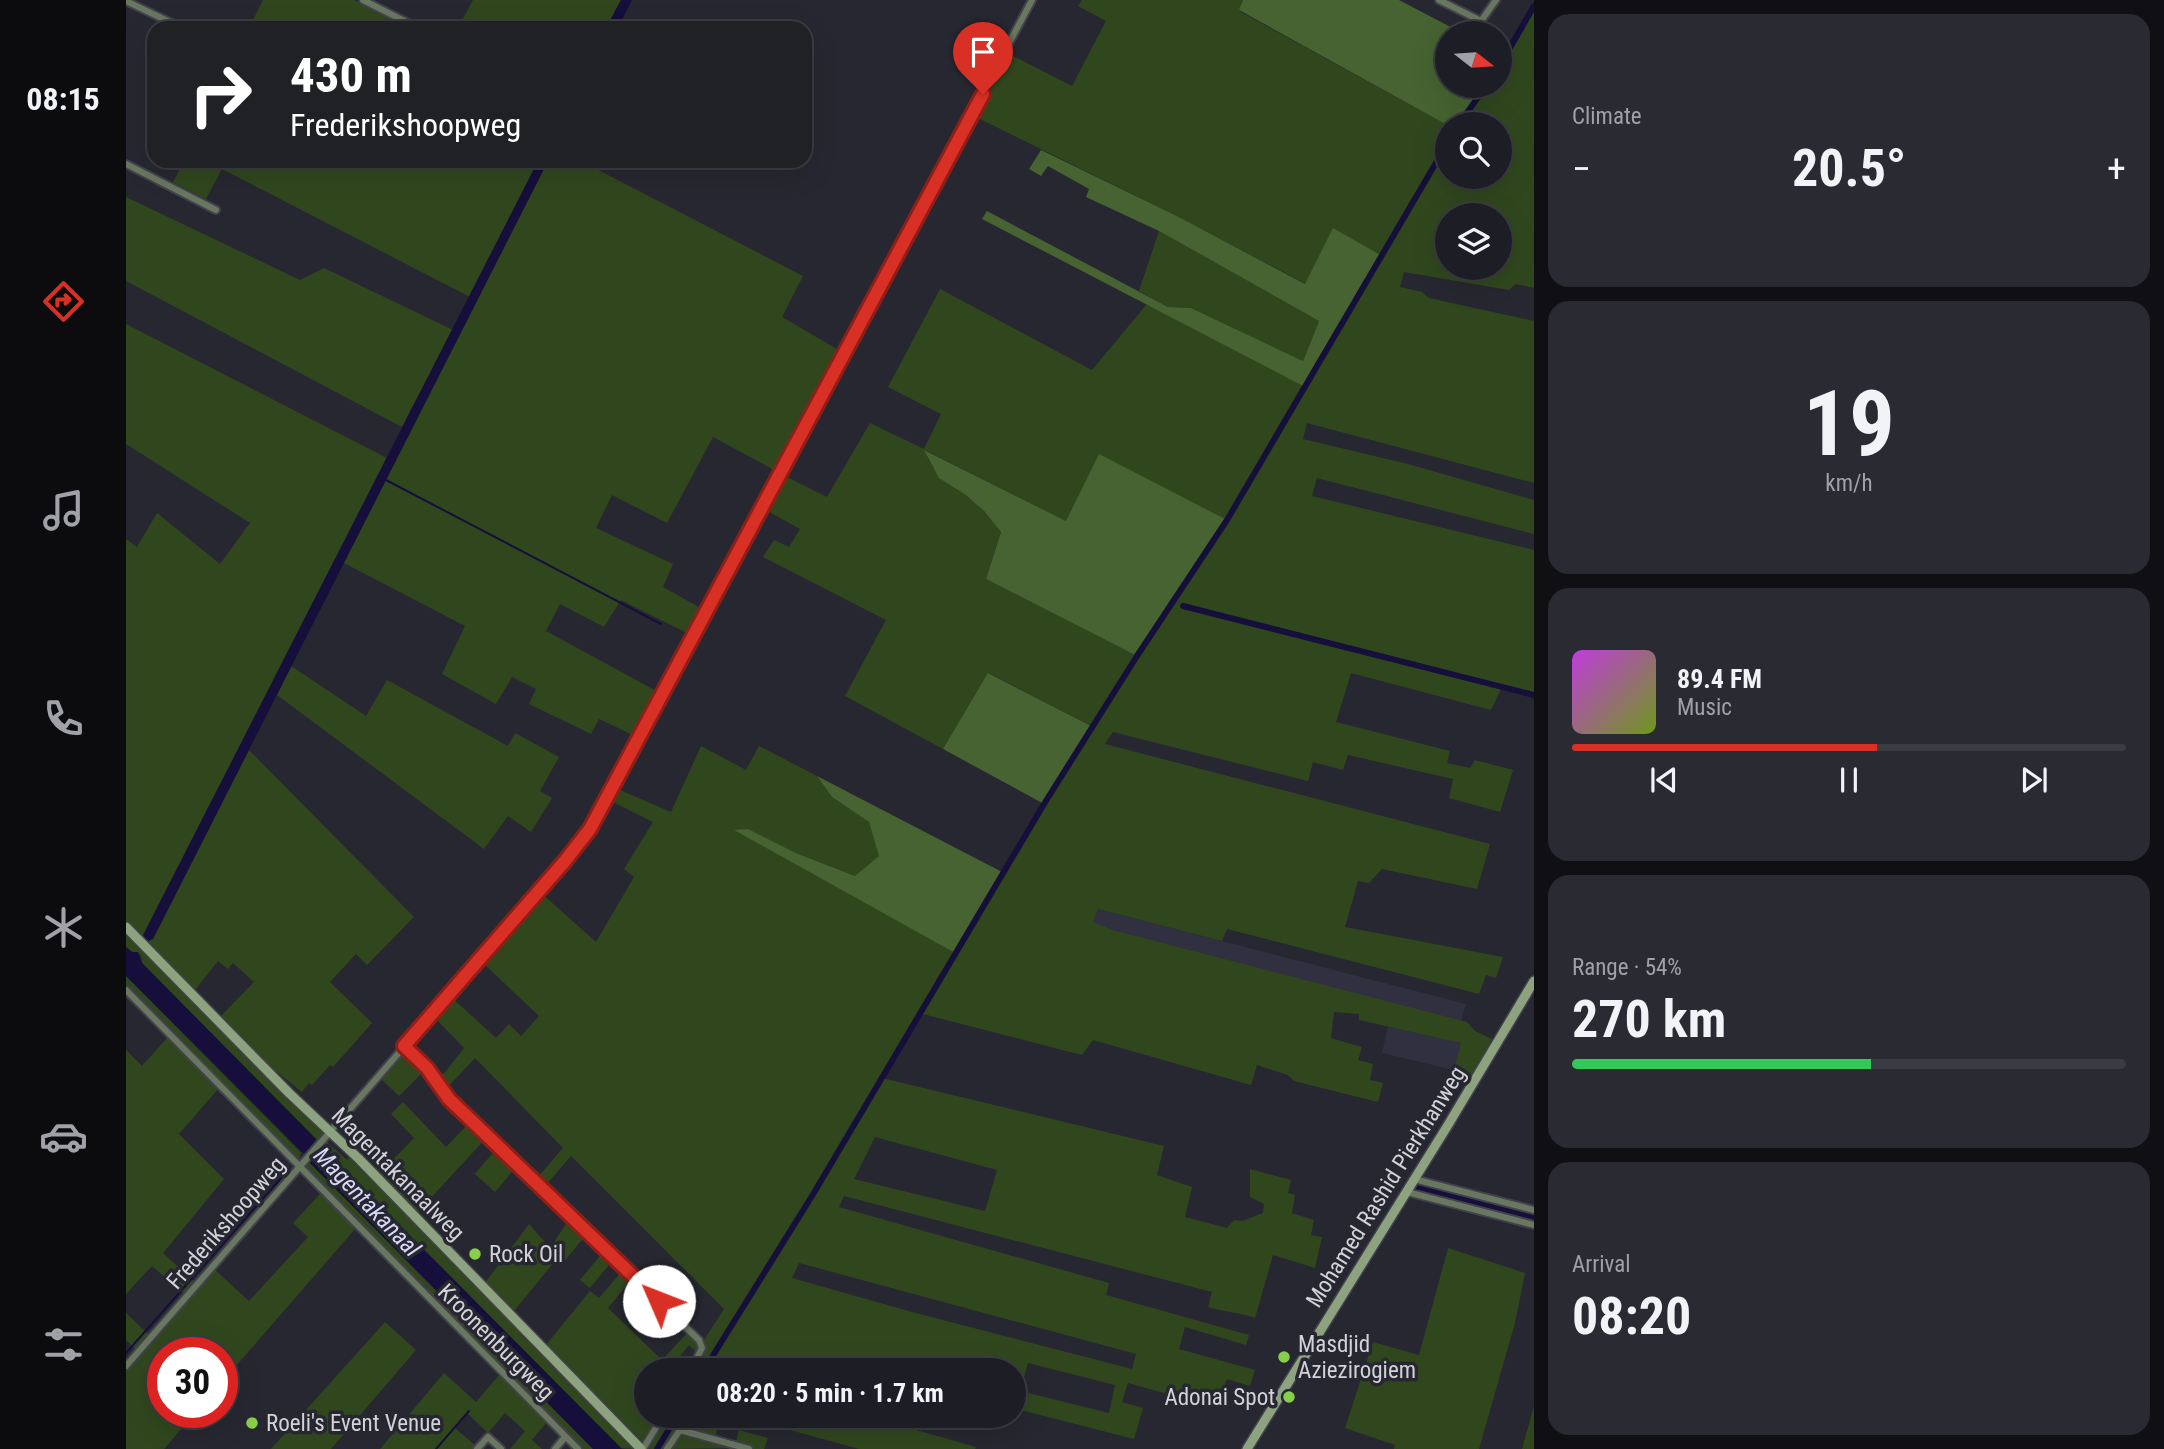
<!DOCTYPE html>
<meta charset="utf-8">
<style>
body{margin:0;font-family:"Roboto Condensed",sans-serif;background:#2a2a32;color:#f1f3f6;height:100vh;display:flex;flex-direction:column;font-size:26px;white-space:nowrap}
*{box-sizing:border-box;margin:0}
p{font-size:23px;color:#a0a2a7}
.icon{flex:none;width:38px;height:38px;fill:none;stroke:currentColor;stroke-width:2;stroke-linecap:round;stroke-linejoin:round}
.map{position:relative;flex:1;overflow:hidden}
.panel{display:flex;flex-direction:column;gap:14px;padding:14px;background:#101014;width:630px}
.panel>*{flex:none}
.guide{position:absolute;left:21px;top:21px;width:665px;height:147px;border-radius:21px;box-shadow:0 7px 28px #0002,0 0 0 2px #3b3b42;background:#202124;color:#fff;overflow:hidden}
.needle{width:46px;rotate:107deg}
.buttons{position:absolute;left:1309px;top:21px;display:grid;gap:14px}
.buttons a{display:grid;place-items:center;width:77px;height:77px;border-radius:50%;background:#1d1d25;box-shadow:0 7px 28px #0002,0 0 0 2px #3b3b42;font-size:35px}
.speed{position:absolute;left:21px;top:1337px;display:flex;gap:14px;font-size:35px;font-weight:700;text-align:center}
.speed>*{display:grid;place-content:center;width:91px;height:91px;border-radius:50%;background:#1d1d25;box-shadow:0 7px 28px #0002,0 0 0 2px #3b3b42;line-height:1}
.speed .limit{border:10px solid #d22;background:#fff;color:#111}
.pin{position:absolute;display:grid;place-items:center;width:60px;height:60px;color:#fff;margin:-72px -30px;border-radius:50% 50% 50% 0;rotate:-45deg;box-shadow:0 0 7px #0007}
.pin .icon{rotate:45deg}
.me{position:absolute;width:77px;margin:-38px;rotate:314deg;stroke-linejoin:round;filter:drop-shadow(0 0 5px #0008)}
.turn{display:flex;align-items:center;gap:24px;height:147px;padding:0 28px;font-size:32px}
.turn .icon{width:91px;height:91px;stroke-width:2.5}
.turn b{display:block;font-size:49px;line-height:60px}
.big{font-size:52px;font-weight:700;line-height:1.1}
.panel .tile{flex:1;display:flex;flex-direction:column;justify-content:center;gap:10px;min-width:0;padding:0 24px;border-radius:21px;background:#2a2a32}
.panel .dial{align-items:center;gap:0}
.dial b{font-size:91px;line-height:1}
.song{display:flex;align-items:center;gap:21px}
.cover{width:84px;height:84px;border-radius:10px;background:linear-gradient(135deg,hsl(290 70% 55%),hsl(80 70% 35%))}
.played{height:7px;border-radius:4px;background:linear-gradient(90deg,#d93025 55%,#3b3b42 55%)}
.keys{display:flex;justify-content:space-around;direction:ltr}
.heat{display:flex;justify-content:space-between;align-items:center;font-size:38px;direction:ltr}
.charge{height:10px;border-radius:5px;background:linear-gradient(90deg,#34c759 54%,#3b3b42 0)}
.trip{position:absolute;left:508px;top:1358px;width:392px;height:70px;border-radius:35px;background:#1d1d25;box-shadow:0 7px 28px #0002,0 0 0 2px #3b3b42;font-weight:700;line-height:70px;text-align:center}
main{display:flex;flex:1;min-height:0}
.menu{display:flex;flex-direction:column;width:126px;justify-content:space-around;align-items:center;background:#0c0c0f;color:#a0a2a7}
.menu .icon{width:49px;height:49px}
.menu .selected{color:#d93025}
.menu b{font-size:32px;color:#f1f3f6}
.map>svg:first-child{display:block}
</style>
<main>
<nav class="menu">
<b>08:15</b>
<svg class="icon selected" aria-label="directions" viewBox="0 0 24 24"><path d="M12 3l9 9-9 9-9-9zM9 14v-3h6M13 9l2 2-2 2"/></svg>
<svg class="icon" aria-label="music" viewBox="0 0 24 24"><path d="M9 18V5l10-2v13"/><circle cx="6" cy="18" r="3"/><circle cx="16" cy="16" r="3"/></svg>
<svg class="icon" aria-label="phone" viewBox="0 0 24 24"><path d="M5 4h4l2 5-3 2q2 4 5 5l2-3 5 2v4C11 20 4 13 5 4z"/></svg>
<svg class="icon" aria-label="climate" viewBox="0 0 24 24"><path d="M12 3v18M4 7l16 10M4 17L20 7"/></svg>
<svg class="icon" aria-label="car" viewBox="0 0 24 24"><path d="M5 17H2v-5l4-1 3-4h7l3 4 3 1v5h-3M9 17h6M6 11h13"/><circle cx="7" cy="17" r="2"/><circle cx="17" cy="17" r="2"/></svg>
<svg class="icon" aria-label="filters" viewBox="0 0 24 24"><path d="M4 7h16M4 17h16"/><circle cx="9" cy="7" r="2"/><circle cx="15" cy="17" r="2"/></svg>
</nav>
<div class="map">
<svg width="1408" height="1449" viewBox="0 0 1408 1449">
<rect width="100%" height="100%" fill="#272731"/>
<path fill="#303040" d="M972 909 1340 1004 1335 1021 987 930 967 923Z
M1262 1026 1336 1043 1328 1070 1256 1053Z"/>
<path fill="#30471e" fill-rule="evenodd" d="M137 0H228L284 28H123Z
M347 0H495L480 28H332Z
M956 0H1117L1113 11 1321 125V177H1374V124H1333L1360 86H1374V65L1408 6V288L1390 284 1383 290 1278 272 1274 287 1296 292 1303 298 1408 321V483L1181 423 1177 439 1282 464 1408 500V534L1191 478 1186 496 1408 550V695L1376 687 1365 710 1225 673 1210 722 1324 751 1321 763 1344 768 1349 760 1387 770 1374 812 1323 798 1327 779 1222 755 1217 770 1187 762 1182 781 987 732 979 744 1364 844 1351 889 1256 869 1243 883 1232 881 1219 927 1377 957 1370 978 1360 975 1353 994 1101 929 1096 941 972 909 967 922 987 930 1341 1022 1349 1031 1366 1039 1342 1085 1326 1079 1335 1043 1233 1020V1014L1208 1012 1205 1038 1236 1047 1232 1060 1247 1064 1244 1080 1257 1083 1252 1102 1168 1081 1162 1075 1131 1065 1125 1085 967 1040 956 1055 793 1013 756 1078 1038 1146 1031 1175 1066 1187 1059 1217 1101 1228 1108 1220 1116 1221 1137 1213 1138 1204 1124 1197V1169L1165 1180 1162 1193 1169 1195 1166 1213 1188 1220 1185 1235 1196 1237 1189 1268 1147 1255 1129 1318C1113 1312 1098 1312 1082 1307L1086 1292 718 1196 713 1207 983 1283 980 1295 1123 1335 1120 1345 1059 1327 1053 1349 1129 1370 1124 1386 1101 1379 1095 1394 1088 1393 1084 1406 1002 1383 996 1402 1017 1408 1008 1439 887 1408V1370H643L611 1361 607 1370H568L578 1353V1340L598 1309 445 1156 419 1186 411 1178 437 1148 349 1058 319 1090 312 1081 338 1048 307 1016 324 996 370 1038 383 1024 395 1036 413 1016 359 965 356 960 415 893 470 942 508 877 498 869 527 822 481 799 487 787 545 812 575 746 620 770 633 746 691 776 706 797 743 822 754 857 729 876 670 853 622 829 829 953 967 727 863 673 817 749 719 696 760 620 637 557 648 540 663 547 674 529 638 509 657 475 701 497 744 423 798 449 815 414 762 387 814 289 966 370 1021 304 1179 386 1256 256 1180 284 1053 217 848 116 881 53 946 86 980 21 952 6ZM1321 215H1374V268H1321ZM799 450 940 521 1101 520 1011 656 860 579 875 532C865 519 854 505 840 495 816 477 811 480 799 450ZM749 1137 871 1170 859 1211 728 1179ZM673 1263 1010 1354 1006 1369 786 1312 666 1278ZM902 1363 989 1385 983 1413 894 1391Z
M58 161H412L344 297 96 169 80 199 47 182Z
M422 161H455L677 276 656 317 716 352 652 472 587 437 541 523 486 495 470 528 547 564 537 587 578 610 565 635 495 600 478 627 434 604 420 631 534 693 511 737 473 719 465 734 403 704 410 689 386 677 370 704 316 674 339 626 218 563Z
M0 197 174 280 198 268 327 330 276 427 0 281Z
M1033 231 1193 321 1177 361 1065 308 1042 307 1013 291Z
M0 324 261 458 158 659 27 939 123 750 288 917 241 965 230 954 204 982 246 1023 207 1067 204 1065 186 1085 183 1083 176 1092 125 1051 93 1018 128 982 107 963 102 969 92 961 68 991 0 922V539L11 547 31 513 94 564 124 523 0 444Z
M165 666 240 716 261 680 382 746 389 733 433 757 414 791 426 798 405 832 382 816 358 849 151 695Z
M0 932 197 1127 196 1134 191 1140 16 963 15 955 6 952 0 947Z
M0 976 175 1153 173 1160 170 1161 0 988Z
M42 1037 93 1088 53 1134 98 1179 37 1253 68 1281 58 1294 26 1266 0 1294V1050L16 1066Z
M276 1052H279L293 1064 296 1073 273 1096 254 1078Z
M277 1102 320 1147 344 1122 361 1137 291 1213 253 1174 288 1138 265 1114Z
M201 1142 221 1160 225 1156 511 1449 495 1448 196 1147Z
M371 1148 391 1166 369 1192 349 1174Z
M183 1162 467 1449H455L184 1174 179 1165Z
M195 1193 230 1228 96 1382V1353H37V1412H70L38 1449H0V1369L87 1268 123 1301 182 1237 167 1223Z
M444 1218 460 1235 435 1265 429 1261 388 1311 359 1283 403 1224 424 1248Z
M1322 1248 1399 1273 1389 1323 1353 1449H1268L1269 1445 1219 1428 1247 1342 1293 1355Z
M478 1251 487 1260 464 1288 454 1280Z
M497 1270 506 1279 482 1308 536 1360 562 1332 569 1338 574 1348 571 1353 563 1345 543 1370H520V1416H535L518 1443 419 1346 464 1291 473 1298Z
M0 1313 23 1335 10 1350 0 1340Z
M259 1322 290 1350 205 1449H145Z
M318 1373 350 1402 374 1374 421 1422 406 1440 416 1449H384L399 1431 379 1413 362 1433 341 1413 329 1428 351 1447 349 1449H254Z
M1408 1406V1449H1396Z
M540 1416H582L579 1421 592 1424 589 1439 554 1429 547 1433 538 1449H524L525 1441Z
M613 1416H741L850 1447 849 1449H733Z
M804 1416H859L855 1430Z
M613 1430 642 1438 638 1449H624L609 1445Z
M554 1433 607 1448 543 1449Z"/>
<path fill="#466331" d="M1117 0H1273L1336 33H1321V86H1360L1333 124 1321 125 1113 10Z
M915 150 1053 217 1179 284 1207 228 1256 256 1179 387 856 219 861 211 1042 307 1065 308 1177 361 1193 321 1033 231 960 197 963 189 922 166 915 176 903 169Z
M798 450 940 521 973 454 1101 520 1011 656 860 579 875 532 858 511 840 495 813 478Z
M862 673 967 727 918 804 817 749Z
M691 776 878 873 829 953 608 830 622 829 670 853 729 876 753 856 743 822 706 797Z"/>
<path fill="#160e3b" d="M495 0H506L492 28H480Z
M412 161H422L27 939 22 941 17 935Z
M0 947 6 952H12L16 963 191 1140 178 1154 0 976Z
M196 1147 495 1448 496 1449H467L183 1162Z"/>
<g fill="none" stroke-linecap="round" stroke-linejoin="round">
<path stroke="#160e3b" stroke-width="2" d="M260 480 535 624
M0 1353 163 1169
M310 1449 343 1411"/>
<path stroke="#160e3b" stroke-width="6" d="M1374 65 1408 6
M1333 124 1360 86
M1057 606 1408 695
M1290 1187 1408 1218
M578 1370 686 1196 918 804 1011 656 1101 520 1321 144
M531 1449 551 1416"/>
<g stroke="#42424c" stroke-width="10">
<path id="street" d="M237 0 292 28
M1313 0 1355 21 1370 0
M0 1 56 28
M0 164 90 210
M0 990 452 1449
M278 1046 301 1068 322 1099 573 1340 576 1348 565 1370
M1288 1179 1408 1210
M1281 1192 1408 1225
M0 1366 413 892 464 829 906 0
M351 1449 362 1437 375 1449
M429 1449 439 1437
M517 1449 537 1416
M541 1449 554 1430 623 1449"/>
</g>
<g stroke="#42424c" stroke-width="12">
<path id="secondary" d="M0 927 163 1093 233 1159 515 1449
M1121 1449 1322 1125 1408 981"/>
</g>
<use href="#street" stroke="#697660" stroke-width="6"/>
<use href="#secondary" stroke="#8da37f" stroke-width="9"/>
</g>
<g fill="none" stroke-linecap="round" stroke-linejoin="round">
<g stroke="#8d1f18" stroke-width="18">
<path id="route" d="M533 1301 323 1099 301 1068 278 1046 439 861 464 829 857 94"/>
</g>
<use href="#route" stroke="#d93025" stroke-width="12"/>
</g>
<g fill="#87cf4a" stroke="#272731" stroke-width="2.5">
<circle cx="349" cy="1254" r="7"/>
<circle cx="1158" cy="1357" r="7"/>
<circle cx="1163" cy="1397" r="7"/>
<circle cx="126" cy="1423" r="7"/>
</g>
<g text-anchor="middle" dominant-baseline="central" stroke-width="7" stroke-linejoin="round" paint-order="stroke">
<g font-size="23" fill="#d2d2d8" stroke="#272731">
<text transform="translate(272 1174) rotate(45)">Magentakanaalweg</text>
<text transform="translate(1260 1187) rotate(-58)">Mohamed Rashid Pierkhanweg</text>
<text transform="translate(100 1223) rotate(-49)">Frederikshoopweg</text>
<text transform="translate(370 1342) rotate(45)">Kroonenburgweg</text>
</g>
<g font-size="23" fill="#d2d2d8" stroke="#272731" text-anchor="start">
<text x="363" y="1254">Rock Oil</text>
<text x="1172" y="1344">Masdjid<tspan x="1172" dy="26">Aziezirogiem</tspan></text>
<text x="1149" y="1397" text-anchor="end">Adonai Spot</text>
<text x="140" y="1423">Roeli's Event Venue</text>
</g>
<g font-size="24" font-style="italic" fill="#d7d8f9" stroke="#272731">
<text transform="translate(241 1202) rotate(46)">Magentakanaal</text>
</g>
</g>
</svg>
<div class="buttons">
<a><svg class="needle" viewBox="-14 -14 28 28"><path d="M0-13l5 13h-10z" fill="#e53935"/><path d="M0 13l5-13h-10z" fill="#a0a2a7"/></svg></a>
<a><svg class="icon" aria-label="search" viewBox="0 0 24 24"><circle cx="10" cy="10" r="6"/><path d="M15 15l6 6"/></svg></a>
<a><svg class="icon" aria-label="layers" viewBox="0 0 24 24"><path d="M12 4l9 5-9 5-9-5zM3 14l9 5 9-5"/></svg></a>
</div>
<div class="speed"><div class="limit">30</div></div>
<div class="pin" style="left:857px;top:94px;background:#d93025"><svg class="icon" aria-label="arrive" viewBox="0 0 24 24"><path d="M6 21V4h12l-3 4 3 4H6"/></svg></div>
<svg class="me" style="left:533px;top:1301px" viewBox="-20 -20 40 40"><circle r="19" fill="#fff"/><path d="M0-13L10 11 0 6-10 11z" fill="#d93025"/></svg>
<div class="trip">08:20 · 5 min · 1.7 km</div>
<div class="guide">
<div class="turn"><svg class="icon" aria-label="right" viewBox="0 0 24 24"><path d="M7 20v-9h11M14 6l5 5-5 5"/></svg><div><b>430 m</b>Frederikshoopweg</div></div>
</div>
</div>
<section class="panel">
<div class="tile"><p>Climate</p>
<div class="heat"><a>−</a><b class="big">20.5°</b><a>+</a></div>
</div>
<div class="tile dial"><b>19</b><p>km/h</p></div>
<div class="tile">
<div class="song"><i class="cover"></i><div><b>89.4 FM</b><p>Music</p></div></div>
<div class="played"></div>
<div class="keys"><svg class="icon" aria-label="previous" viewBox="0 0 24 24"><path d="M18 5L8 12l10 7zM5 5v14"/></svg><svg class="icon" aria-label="pause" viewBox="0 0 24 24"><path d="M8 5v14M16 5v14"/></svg><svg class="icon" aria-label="next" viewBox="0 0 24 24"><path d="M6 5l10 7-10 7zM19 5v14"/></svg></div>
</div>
<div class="tile"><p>Range · 54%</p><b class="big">270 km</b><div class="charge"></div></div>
<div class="tile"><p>Arrival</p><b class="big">08:20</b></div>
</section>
</main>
